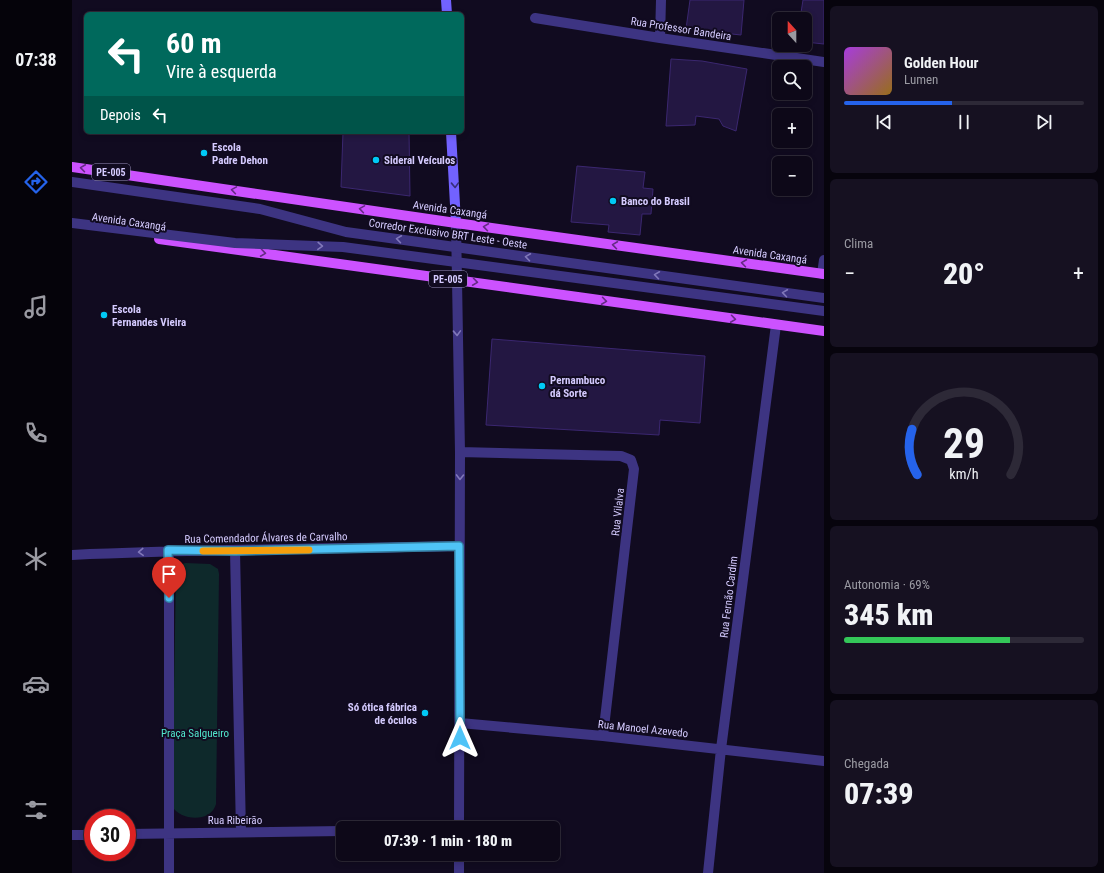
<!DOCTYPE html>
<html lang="pt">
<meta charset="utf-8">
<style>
body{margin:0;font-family:"Roboto Condensed",sans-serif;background:#161121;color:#f1f3f6;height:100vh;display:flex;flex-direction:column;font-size:15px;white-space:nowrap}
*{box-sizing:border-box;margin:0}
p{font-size:13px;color:#9a9aa2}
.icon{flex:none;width:22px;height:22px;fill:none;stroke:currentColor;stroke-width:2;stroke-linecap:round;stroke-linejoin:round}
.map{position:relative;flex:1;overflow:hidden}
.drawer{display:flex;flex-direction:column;gap:6px;padding:6px;background:#07040d;width:280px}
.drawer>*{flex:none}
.banner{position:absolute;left:12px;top:12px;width:380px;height:122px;border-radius:6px;box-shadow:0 2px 6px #0003,0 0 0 1px #2d2937;background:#00695c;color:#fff;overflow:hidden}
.needle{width:26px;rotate:339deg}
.controls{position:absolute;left:700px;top:12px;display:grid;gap:8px}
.controls a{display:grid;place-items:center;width:40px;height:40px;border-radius:6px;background:#0d0818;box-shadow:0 2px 6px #0003,0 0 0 1px #2d2937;font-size:20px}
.speed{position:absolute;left:12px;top:809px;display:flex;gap:8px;font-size:20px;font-weight:700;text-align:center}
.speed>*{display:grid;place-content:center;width:52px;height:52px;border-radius:50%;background:#0d0818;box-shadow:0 2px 6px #0003,0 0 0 1px #2d2937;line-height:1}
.speed .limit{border:6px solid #d22;background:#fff;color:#111}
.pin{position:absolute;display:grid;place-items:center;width:34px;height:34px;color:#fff;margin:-41px -17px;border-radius:50% 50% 50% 0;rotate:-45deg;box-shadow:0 0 4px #0007}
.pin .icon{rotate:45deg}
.me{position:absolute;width:44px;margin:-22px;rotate:0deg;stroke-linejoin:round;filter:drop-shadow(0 0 3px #0008)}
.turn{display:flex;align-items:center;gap:14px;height:84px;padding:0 16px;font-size:18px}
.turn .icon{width:52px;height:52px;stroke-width:2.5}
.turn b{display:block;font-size:28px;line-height:34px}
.then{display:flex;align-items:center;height:38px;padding:0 16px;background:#0003;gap:8px;font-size:15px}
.big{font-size:30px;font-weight:800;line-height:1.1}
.drawer .widget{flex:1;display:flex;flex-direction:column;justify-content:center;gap:6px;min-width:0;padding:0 14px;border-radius:6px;background:#161121}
.drawer .dial{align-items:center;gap:0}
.dial svg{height:104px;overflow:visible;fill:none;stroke:#2d2937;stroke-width:7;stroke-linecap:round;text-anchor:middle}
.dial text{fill:#f1f3f6;stroke:none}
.song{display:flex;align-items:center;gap:12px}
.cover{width:48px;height:48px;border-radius:6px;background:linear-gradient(135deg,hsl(280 70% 55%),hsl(40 70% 35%))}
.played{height:4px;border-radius:2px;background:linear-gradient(90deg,#2563eb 45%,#2d2937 45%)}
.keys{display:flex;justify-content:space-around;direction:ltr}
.heat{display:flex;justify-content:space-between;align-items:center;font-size:22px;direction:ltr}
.charge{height:6px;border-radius:3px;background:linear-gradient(90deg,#34c759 69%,#2d2937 0)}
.trip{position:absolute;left:264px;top:821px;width:224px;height:40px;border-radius:6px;background:#0d0818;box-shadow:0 2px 6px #0003,0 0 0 1px #2d2937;font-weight:800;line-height:40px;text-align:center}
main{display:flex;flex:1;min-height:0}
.tabs{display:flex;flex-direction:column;width:72px;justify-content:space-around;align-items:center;background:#05030a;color:#9a9aa2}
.tabs .icon{width:28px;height:28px}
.tabs .on{color:#2563eb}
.tabs b{font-size:18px;color:#f1f3f6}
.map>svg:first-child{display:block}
</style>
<main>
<nav class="tabs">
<b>07:38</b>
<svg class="icon on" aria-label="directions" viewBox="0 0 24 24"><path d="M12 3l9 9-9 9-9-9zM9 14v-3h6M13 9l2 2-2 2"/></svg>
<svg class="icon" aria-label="music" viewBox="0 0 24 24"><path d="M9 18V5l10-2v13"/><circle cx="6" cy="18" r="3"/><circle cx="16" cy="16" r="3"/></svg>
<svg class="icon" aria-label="phone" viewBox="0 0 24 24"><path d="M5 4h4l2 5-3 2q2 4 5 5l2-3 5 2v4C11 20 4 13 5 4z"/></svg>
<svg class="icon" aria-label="climate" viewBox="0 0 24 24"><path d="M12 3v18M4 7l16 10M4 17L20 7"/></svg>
<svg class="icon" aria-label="car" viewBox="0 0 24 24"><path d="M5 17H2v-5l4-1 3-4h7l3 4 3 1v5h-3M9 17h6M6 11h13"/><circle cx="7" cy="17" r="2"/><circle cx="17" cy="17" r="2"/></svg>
<svg class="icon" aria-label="filters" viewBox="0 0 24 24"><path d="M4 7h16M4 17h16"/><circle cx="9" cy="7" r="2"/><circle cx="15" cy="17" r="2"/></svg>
</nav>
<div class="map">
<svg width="752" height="873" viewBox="0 0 752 873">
<rect width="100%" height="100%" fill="#110b20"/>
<path fill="#0e292b" d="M113 563 138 564 146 569 147 574 144 804C139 823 108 821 100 806L104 573 106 566Z"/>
<path fill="#231742" stroke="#3b2770" d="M618 0H672L669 35 614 29Z
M731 0H752V44L733 42V19H728Z
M599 59 630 61 675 69 664 131 651 126 647 119 624 116 623 125 594 126Z
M271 132H337L338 196 269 187Z
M505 166 573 172 571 188 581 189 579 214H570L568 235 536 232 537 225 499 222Z
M420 339 633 356 628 423 588 420 587 435 414 425Z"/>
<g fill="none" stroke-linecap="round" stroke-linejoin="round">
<path stroke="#3d3482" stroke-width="10" d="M463 18 588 38 752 62
M588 38 589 0
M384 223 388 452 387 828
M750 274 752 260
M388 452 549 456 559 460 562 469 531 736
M97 551V873
M163 551 169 832
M0 555C129 549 258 549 387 546
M388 723 531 736 752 761
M55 834 271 831
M0 835H21
M387 873V854
M636 873 649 749 704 325"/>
<path stroke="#7262ff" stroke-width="10" d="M374 0 375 14
M379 132 384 223"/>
<path stroke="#cc52ff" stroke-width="10" d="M0 167 384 223 752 274
M87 239 752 331"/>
<path stroke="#3d3482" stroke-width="10" d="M0 182 188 209 274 232 752 298
M0 223 163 243 271 247 752 311"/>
</g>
<defs><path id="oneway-chevron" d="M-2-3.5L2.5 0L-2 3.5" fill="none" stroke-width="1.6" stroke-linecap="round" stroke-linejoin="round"/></defs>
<g stroke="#652b84">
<use href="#oneway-chevron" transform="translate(11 168) rotate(-172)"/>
<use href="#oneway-chevron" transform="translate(162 190) rotate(-171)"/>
<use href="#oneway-chevron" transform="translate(290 209) rotate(-171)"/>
<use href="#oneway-chevron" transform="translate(414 227) rotate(-172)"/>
<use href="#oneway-chevron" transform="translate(543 245) rotate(-172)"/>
<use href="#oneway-chevron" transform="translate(191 253) rotate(8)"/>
<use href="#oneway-chevron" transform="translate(672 263) rotate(-172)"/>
<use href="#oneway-chevron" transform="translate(403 282) rotate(8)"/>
<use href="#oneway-chevron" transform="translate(532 301) rotate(8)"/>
<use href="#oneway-chevron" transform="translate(661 319) rotate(8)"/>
</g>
<use stroke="#382e79" href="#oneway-chevron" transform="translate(383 185) rotate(88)"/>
<g stroke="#8178ba">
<use href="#oneway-chevron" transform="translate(327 239) rotate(-172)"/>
<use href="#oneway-chevron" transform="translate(248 246) rotate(2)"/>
<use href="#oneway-chevron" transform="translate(456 257) rotate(-172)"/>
<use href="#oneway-chevron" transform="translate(585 275) rotate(-172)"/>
<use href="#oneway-chevron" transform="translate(713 293) rotate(-172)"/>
<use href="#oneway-chevron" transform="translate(385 333) rotate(88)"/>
<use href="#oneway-chevron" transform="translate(388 477) rotate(91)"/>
<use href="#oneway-chevron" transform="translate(69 552) rotate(177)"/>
</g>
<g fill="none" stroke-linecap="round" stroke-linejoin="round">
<g stroke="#337fa1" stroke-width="10">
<path id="route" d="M97 598 96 550 163 551 387 546 388 738"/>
</g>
<use href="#route" stroke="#4fc3f7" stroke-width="7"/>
<path stroke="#f59e0b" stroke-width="7" d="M131 551 237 550"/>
</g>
<g fill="#00caf6" stroke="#110b20" stroke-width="1.5">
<circle cx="132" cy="153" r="4"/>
<circle cx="304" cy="160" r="4"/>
<circle cx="541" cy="201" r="4"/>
<circle cx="32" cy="315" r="4"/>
<circle cx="470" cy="386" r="4"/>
<circle cx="353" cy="713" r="4"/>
</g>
<g text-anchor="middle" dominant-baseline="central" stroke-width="4" stroke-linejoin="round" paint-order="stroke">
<g fill="#110b20" stroke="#9a91bc" stroke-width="1">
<rect x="20" y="164" width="38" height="16" rx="3"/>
<rect x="357" y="271" width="38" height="16" rx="3"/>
</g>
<g font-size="10" font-weight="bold" fill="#d5cbff">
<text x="39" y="172">PE-005</text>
<text x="376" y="279">PE-005</text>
</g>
<g font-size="11" fill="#d5cbff" stroke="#110b20">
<text transform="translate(609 29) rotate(9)">Rua Professor Bandeira</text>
<text transform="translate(378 210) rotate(8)">Avenida Caxangá</text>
<text transform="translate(57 222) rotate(8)">Avenida Caxangá</text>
<text transform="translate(376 234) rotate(8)">Corredor Exclusivo BRT Leste - Oeste</text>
<text transform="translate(698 255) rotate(8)">Avenida Caxangá</text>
<text transform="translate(546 512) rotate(-84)">Rua Vilalva</text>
<text transform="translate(194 538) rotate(-1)">Rua Comendador Álvares de Carvalho</text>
<text transform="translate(657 597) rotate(-83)">Rua Fernão Cardim</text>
<text transform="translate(571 729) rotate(6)">Rua Manoel Azevedo</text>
<text x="163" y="820">Rua Ribeirão</text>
</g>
<g font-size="11" font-weight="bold" fill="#d5cbff" stroke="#110b20" text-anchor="start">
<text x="140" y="147">Escola<tspan x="140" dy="13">Padre Dehon</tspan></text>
<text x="312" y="160">Sideral Veículos</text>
<text x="549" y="201">Banco do Brasil</text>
<text x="40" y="309">Escola<tspan x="40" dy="13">Fernandes Vieira</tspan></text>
<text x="478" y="380">Pernambuco<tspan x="478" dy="13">dá Sorte</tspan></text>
<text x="345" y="707" text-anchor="end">Só ótica fábrica<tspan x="345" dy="13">de óculos</tspan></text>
</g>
<g font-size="11" fill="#51e5cc" stroke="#110b20">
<text x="123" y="733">Praça Salgueiro</text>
</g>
</g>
</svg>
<div class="controls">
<a><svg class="needle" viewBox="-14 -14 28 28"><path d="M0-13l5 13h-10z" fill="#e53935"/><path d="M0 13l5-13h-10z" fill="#9a9aa2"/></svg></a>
<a><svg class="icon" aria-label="search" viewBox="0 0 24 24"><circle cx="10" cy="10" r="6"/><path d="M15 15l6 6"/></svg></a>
<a>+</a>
<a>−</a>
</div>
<div class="speed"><div class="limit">30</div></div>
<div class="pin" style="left:97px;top:598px;background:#d93025"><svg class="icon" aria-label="arrive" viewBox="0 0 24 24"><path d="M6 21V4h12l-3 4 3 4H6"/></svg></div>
<svg class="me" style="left:388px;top:738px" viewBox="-20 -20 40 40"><path d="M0-17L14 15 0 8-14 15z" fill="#4fc3f7" stroke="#fff" stroke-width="4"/></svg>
<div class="trip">07:39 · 1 min · 180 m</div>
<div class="banner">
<div class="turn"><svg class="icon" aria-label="left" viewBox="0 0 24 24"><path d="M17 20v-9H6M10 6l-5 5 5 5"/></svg><div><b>60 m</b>Vire à esquerda</div></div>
<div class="then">Depois<svg class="icon" aria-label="left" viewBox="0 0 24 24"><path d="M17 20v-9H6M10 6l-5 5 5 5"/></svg></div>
</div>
</div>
<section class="drawer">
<div class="widget">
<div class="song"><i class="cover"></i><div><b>Golden Hour</b><p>Lumen</p></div></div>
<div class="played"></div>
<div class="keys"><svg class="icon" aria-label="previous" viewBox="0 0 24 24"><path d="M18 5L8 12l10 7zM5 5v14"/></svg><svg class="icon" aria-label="pause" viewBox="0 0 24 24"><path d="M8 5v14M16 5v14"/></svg><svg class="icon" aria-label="next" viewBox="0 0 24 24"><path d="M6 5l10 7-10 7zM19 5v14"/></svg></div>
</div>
<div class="widget"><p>Clima</p>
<div class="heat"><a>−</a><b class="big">20°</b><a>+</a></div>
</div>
<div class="widget dial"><svg viewBox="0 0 100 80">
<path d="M14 69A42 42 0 1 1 86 69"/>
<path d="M14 69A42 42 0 0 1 10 34" stroke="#2563eb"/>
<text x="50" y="56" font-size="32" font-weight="700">29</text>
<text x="50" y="72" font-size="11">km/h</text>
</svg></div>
<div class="widget"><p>Autonomia · 69%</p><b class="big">345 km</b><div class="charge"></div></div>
<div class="widget"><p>Chegada</p><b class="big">07:39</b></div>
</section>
</main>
